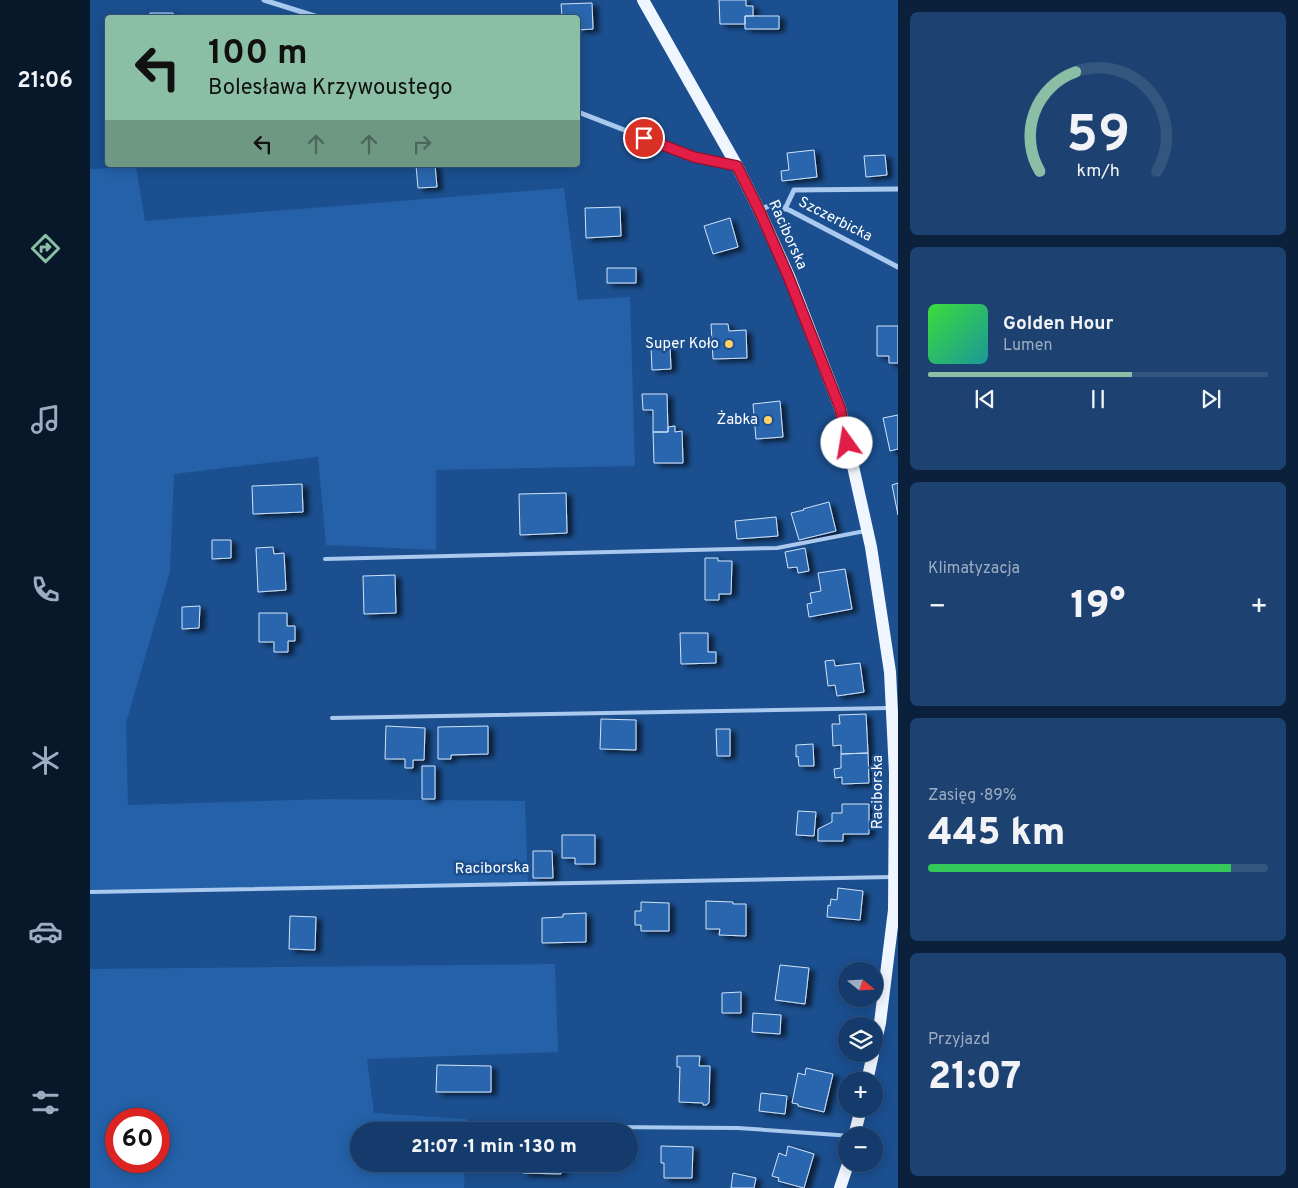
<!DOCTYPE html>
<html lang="pl">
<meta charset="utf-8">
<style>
body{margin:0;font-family:Overpass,sans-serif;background:#1d4271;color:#f1f3f6;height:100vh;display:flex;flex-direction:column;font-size:19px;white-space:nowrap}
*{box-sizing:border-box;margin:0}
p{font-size:16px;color:#9dadc1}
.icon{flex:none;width:28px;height:28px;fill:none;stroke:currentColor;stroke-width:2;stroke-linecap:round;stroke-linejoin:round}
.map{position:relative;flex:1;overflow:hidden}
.drawer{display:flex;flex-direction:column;gap:12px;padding:12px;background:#0b203b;width:400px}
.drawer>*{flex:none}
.top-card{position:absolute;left:15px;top:15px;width:475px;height:152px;border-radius:5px;box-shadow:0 2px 12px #0003,0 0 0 1px #33557e;background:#8abfa5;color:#111;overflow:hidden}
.needle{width:32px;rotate:108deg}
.controls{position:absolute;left:748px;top:962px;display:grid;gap:10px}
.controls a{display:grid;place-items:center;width:45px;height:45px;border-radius:50%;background:#143b6b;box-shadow:0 2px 12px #0003,0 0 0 1px #33557e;font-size:25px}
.speed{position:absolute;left:15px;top:1108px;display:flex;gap:10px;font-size:25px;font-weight:700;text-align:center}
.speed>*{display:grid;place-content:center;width:65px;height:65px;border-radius:50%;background:#143b6b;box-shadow:0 2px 12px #0003,0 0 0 1px #33557e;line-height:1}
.speed .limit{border:8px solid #d22;background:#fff;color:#111}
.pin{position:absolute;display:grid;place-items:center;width:42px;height:42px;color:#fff;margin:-21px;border:2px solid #fff;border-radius:50%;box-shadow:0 1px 5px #0007}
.me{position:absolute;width:55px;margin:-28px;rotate:347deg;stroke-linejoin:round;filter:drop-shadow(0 0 4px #0008)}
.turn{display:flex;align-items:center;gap:18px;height:105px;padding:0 20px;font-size:22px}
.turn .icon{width:65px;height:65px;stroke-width:2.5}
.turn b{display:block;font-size:35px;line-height:42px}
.lanes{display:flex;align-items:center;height:48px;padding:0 20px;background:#0003;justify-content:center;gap:25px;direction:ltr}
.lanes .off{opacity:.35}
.big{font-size:38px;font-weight:800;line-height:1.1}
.drawer .widget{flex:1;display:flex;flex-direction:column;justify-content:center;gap:8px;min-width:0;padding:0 18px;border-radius:8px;background:#1d4271}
.drawer .dial{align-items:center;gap:0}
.dial svg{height:130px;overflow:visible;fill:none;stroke:#33557e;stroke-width:7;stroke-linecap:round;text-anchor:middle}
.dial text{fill:#f1f3f6;stroke:none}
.song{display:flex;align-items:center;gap:15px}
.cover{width:60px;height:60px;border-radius:8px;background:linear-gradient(135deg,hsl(120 70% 55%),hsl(180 70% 35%))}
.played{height:5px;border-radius:2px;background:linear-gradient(90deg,#8abfa5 60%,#33557e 60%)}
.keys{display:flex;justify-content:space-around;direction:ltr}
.heat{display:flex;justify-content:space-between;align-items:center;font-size:28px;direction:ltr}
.charge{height:8px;border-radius:4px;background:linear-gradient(90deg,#34c759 89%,#33557e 0)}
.trip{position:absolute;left:260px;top:1122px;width:288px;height:50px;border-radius:25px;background:#143b6b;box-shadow:0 2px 12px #0003,0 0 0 1px #33557e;font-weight:800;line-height:50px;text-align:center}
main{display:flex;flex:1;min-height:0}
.dock{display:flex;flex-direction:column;width:90px;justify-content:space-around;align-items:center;background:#08182b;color:#9dadc1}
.dock .icon{width:35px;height:35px}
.dock .on{color:#8abfa5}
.dock b{font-size:22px;color:#f1f3f6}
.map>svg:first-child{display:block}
</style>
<main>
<nav class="dock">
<b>21:06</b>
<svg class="icon on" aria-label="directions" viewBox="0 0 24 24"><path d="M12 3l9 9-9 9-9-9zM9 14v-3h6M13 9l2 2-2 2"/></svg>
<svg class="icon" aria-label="music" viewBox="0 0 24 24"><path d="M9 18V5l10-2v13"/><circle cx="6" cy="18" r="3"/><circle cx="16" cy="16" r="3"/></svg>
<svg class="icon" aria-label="phone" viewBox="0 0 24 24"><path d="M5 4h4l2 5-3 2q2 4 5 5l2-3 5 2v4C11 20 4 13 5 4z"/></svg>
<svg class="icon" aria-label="climate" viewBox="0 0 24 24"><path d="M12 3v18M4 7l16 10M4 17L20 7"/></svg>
<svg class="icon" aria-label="car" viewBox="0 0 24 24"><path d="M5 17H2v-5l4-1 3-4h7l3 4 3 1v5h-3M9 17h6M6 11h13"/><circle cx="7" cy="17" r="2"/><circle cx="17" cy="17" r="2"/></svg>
<svg class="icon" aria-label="filters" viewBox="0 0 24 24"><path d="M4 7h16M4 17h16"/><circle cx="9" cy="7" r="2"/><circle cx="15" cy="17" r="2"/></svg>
</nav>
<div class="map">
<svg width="808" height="1188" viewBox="0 0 808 1188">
<defs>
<filter id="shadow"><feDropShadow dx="5.5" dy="3" stdDeviation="2.5" flood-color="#0009"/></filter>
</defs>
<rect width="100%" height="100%" fill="#1b4f8f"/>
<path fill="#2461a8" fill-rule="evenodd" d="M46 167 55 221 474 188 488 300 540 297 545 466 346 470V550L236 545 228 457 84 474 80 571 36 723 38 805 237 799 435 801 438 884 0 892V169Z
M465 964 468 1052 277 1059 284 1113 377 1119V1131H269V1164H375L374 1188H0V969ZM26 1119H69V1161H26Z"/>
<path fill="#2a66ad" stroke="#cfe3fa" filter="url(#shadow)" d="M629 0H656V6H663V16H655V24H630Z
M502 3 503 29 488 30V18H471L472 17 471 4Z
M60 13H83V18H60Z
M655 16H689V29H655Z
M724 150 727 177 692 181 691 171 699 170 697 153Z
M795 155 797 175 776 177 774 156Z
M326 165H345L347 187 328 188Z
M530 207 531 236 496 238 495 208Z
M640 218 648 247 623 254 614 226Z
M517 268H546V283H517Z
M621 324H638L639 331 656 330 657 358 623 359Z
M787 326H808V363H799V356H787Z
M580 346 581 369 562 370 561 347Z
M552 394H577L578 432H563V410H553Z
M690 401 693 437 666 439 663 404Z
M808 415V449L800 451 793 418Z
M585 426V432L592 431 593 463H564L563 432H578V427Z
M808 483V515L802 485Z
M212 484 213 512 163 514 162 486Z
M476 493 477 533 430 535 429 494Z
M739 502 746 531 709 540 701 513 714 510 713 509Z
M686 517 688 536 647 539 645 521Z
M122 540H141V558L122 559Z
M183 547 184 554 194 553 196 590 168 592 166 548Z
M715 548 719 571 708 573 707 567 698 568 695 552Z
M615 558H628V561H642L641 594H629V600H615Z
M755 569 762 609 719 617 717 604 722 603 720 593 731 591 728 573Z
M305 575 306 613 274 614 273 576Z
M110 606 109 628 92 629V607Z
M169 613H197V626H205V641H198V652H184V642H169Z
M590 633H618V652H626V663L591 664Z
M744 660 745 666 770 663 774 692 747 696 745 685 738 686 735 661Z
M776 714 778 753 751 754V745L743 746 742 724H750L749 715Z
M511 719 546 720V750L510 749Z
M296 726 335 728 334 760H323V768H315V759H295Z
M398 726V754L361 755V759H348V727Z
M626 729H640V756H627Z
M723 744 724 766H709L708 756 706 757V745Z
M778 753 779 783 752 784V777L745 778 744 769 751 768V754Z
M332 766H345V799H332Z
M752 804H779V834H753V841H728V829L742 822V813H752Z
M708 811 726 812 724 836 706 835Z
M472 835H505V864H485V858H472Z
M443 851H462L463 878H443Z
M748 888 773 891 770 920 737 917 738 905 740 906 741 899 747 900Z
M616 901 643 902V904H656V936L629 935 630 929H616Z
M551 902 579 903V931H551V925H545V911H551Z
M496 913V942L452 943V918L473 917V914Z
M200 916 226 917 225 950 199 949Z
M690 965 719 968 715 1004 685 1000Z
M651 992V1013H632V993Z
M663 1013 691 1015 690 1034 662 1032Z
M587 1056H610L609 1066H620L619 1103H618L617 1105H613V1103L589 1102 590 1067H587Z
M347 1065 401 1066V1092H346Z
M716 1068 743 1074 734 1112 708 1106V1104L702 1103 708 1073 715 1075Z
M671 1093 697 1096 695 1114 669 1111Z
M571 1146 603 1147 602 1178H574V1163H571Z
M698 1146 724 1154 714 1188 688 1181 689 1178 682 1176 689 1153 696 1156Z
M433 1164H471V1174L433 1173Z
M643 1173 666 1178 664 1188H641Z"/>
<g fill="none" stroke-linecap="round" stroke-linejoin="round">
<path stroke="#a9c9ee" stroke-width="4" d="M235 559 687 548 775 531
M242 718 800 708
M0 892 802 877
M377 1126 648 1128 762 1136"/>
<path stroke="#a9c9ee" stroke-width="5" d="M174 0 231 18
M488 112 604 157 645 166
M695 209 704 190 808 189
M669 210 684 204 699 210 808 267"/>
<path stroke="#f0f6ff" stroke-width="12" d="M553 0 647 166 669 210 699 276 750 408 781 547 800 672 805 773 804 910 790 1023 784 1050
M777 1081 783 1054
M764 1136 771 1109
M750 1188 758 1164"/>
</g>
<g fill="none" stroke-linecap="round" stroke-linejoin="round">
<g stroke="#92132f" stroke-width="12">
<path id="route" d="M554 138 604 157 647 166 669 210 698 276 750 408 757 443"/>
</g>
<use href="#route" stroke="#e11d48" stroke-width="9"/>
</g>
<g fill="#ffd166" stroke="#1b4f8f" stroke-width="2">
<circle cx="639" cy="344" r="5"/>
<circle cx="678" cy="420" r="5"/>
</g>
<g text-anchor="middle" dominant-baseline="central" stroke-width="5" stroke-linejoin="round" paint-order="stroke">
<g font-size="15" fill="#fff" stroke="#1b4f8f">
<text transform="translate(745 220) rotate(27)">Szczerbicka</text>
<text transform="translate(697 235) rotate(66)">Raciborska</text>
<text transform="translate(788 792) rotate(-90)">Raciborska</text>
<text transform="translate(402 869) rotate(-1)">Raciborska</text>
</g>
<g font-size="15" fill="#fff" stroke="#1b4f8f" text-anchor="end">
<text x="629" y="344">Super Koło</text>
<text x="668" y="420">Żabka</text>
</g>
</g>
</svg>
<div class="controls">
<a><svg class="needle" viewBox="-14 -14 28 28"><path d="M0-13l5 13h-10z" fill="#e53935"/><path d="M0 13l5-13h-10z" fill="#9dadc1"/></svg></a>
<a><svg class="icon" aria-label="layers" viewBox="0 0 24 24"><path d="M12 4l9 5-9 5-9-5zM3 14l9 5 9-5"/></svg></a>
<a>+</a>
<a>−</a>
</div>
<div class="speed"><div class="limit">60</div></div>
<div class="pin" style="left:554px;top:138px;background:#d93025"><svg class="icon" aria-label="arrive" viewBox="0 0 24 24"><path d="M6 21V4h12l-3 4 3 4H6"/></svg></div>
<svg class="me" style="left:757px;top:443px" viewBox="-20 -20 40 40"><circle r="19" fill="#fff"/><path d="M0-13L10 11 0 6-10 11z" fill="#e11d48"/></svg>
<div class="trip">21:07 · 1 min · 130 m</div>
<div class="top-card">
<div class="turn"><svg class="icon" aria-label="left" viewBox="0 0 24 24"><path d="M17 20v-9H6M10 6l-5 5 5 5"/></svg><div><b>100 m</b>Bolesława Krzywoustego</div></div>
<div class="lanes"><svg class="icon" aria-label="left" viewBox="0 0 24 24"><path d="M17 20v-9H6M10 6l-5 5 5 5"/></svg><svg class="icon off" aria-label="ahead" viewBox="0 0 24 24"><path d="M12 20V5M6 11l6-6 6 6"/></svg><svg class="icon off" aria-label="ahead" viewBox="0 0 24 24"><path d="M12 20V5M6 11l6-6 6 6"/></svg><svg class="icon off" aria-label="right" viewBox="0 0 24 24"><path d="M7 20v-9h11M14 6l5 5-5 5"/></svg></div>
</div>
</div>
<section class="drawer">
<div class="widget dial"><svg viewBox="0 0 100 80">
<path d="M14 69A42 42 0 1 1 86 69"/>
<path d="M14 69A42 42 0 0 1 36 8" stroke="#8abfa5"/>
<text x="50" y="56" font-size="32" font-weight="700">59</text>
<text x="50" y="72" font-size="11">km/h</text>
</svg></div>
<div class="widget">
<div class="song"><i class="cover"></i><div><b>Golden Hour</b><p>Lumen</p></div></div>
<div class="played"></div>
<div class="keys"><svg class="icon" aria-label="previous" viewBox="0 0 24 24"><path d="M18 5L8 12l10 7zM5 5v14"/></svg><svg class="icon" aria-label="pause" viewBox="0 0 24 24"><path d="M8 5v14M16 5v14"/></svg><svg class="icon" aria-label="next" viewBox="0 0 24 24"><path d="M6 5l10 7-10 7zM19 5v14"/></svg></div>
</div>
<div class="widget"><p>Klimatyzacja</p>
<div class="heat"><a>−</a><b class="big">19°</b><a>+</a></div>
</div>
<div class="widget"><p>Zasięg · 89%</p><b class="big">445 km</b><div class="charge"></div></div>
<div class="widget"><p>Przyjazd</p><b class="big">21:07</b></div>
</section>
</main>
